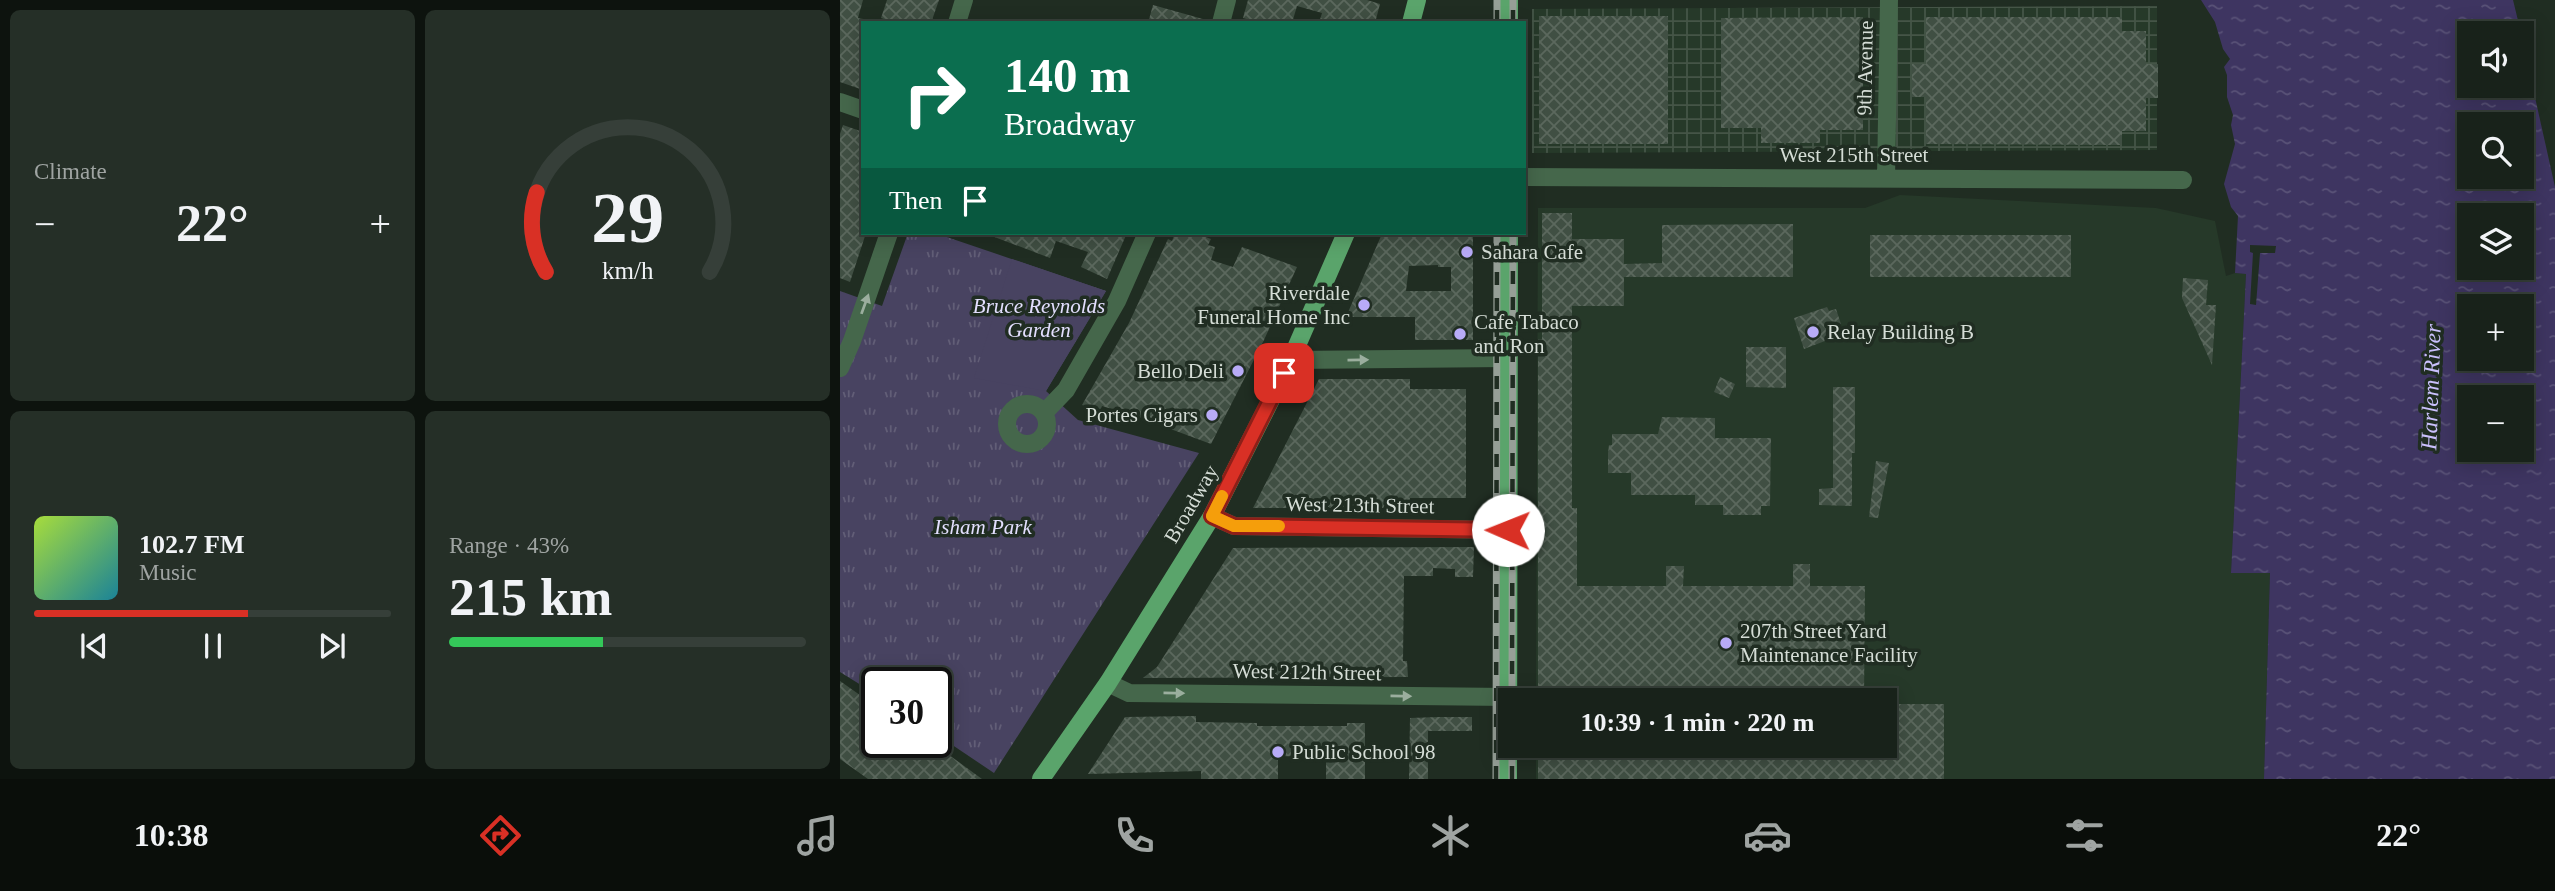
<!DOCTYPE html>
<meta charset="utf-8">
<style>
body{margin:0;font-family:"Times New Roman",serif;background:#252f27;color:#f1f3f6;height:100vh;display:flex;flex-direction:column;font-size:26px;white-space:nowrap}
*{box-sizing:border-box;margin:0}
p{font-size:23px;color:#9fa4a2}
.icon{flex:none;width:38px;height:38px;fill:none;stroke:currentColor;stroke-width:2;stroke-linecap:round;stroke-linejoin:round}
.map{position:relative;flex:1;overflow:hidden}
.sheet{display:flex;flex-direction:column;gap:10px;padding:10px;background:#0d130e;width:840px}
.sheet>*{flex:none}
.guide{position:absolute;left:21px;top:21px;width:665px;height:214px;border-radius:0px;box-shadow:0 4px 18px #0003,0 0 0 2px #363f39;background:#0b6e4f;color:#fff;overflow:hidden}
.fabs{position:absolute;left:1617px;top:21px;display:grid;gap:14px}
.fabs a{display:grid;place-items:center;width:77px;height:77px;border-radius:0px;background:#18221a;box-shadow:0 4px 18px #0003,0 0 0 2px #363f39;font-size:35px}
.speed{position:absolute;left:21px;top:667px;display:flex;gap:14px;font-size:35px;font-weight:700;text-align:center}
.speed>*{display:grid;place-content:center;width:91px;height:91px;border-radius:50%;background:#18221a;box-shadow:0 4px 18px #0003,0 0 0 2px #363f39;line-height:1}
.speed .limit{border:4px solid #111;border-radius:10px;background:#fff;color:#111}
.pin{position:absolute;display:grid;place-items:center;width:60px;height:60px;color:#fff;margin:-30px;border-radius:14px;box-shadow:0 4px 10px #0006}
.me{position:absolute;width:77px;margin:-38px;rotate:271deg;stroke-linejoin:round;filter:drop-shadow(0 0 5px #0008)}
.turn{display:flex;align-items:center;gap:24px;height:147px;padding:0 28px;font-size:32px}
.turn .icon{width:91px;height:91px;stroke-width:2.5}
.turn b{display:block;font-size:49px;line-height:60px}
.then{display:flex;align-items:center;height:66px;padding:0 28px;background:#0003;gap:14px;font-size:26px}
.big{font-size:52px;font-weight:800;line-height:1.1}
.sheet .tile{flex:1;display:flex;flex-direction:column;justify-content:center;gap:10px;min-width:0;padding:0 24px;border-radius:10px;background:#252f27}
.sheet .dial{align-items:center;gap:0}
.dial svg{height:182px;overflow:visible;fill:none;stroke:#363f39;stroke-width:7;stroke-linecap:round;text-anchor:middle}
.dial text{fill:#f1f3f6;stroke:none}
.song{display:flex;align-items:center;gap:21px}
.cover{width:84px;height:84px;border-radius:10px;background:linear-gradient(135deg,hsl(80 70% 55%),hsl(190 70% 35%))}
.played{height:7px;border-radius:4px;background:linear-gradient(90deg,#d93025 60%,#363f39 60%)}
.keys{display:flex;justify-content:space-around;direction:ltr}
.heat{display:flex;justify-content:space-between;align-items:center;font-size:38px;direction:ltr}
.charge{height:10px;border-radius:5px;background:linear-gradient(90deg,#34c759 43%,#363f39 0)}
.sheet .tiles{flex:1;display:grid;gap:10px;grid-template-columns:repeat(2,1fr)}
.trip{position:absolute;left:658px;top:688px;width:399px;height:70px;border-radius:0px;background:#18221a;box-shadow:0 4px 18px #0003,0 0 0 2px #363f39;font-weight:800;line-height:70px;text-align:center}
.menu{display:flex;height:112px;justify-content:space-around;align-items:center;background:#0a0e0a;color:#9fa4a2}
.menu .icon{width:49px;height:49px}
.menu .selected{color:#d93025}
.menu b{font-size:32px;color:#f1f3f6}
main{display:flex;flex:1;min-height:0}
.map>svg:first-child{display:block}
</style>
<main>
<section class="sheet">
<div class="tiles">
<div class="tile"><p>Climate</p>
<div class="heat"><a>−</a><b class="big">22°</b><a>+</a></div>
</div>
<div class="tile dial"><svg viewBox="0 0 100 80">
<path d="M14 69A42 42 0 1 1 86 69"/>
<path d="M14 69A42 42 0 0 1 10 34" stroke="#d93025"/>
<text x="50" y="56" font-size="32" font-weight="700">29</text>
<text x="50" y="72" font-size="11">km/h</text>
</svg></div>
<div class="tile">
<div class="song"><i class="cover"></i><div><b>102.7 FM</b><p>Music</p></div></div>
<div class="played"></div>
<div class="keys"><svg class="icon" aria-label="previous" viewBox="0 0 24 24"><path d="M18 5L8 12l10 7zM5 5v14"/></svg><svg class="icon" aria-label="pause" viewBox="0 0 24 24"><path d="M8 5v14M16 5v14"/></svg><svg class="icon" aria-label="next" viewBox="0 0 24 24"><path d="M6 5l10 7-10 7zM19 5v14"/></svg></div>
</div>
<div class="tile"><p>Range · 43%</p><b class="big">215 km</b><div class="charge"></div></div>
</div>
</section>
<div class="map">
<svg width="1715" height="779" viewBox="0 0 1715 779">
<defs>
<pattern id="industrial-grid" width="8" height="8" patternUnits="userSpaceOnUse" patternTransform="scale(1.75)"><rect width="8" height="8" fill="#263929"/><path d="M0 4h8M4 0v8" fill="none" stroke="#455547"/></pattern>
<pattern id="grass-tufts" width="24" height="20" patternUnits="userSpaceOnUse" patternTransform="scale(1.75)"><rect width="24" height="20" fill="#484361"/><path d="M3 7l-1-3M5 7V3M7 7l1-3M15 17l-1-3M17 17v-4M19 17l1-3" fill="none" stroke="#625e77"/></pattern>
<pattern id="water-ripples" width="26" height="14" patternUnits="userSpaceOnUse" patternTransform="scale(1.75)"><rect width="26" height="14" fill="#3e3561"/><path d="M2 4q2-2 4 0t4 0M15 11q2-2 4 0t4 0" fill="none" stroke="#595277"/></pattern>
<pattern id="building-cross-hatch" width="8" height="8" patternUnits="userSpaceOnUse" patternTransform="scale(1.75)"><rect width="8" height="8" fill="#404f43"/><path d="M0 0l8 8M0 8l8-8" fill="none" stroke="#5b685d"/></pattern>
</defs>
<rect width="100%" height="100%" fill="#202d22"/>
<path fill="#263929" d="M1060 195 1316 208 1375 221 1386 276 1395 273 1406 274 1391 572 1430 573 1424 779H696V746H1045V700H696L698 208H1025Z"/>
<path fill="url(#industrial-grid)" d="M1317 6V150L692 153V9Z"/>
<path fill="url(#grass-tufts)" d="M68 233H95L266 291 206 391 238 420 359 453 154 773 96 734V682H37V695L0 672V291L42 306Z"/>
<path fill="#484361" d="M172 259 266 291 206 391 134 378Z"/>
<path fill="url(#water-ripples)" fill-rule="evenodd" d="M1673 0 1681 33H1629V86H1682V39L1715 187V779H1424L1430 573H1391L1406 274 1395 273 1398 216 1391 207 1384 184 1395 144 1391 125 1393 115 1387 97V75L1384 67 1390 59 1383 49 1375 22 1361 0ZM1629 124H1682V177H1629ZM1629 215H1682V268H1629ZM1629 306H1682V359H1629ZM1629 397H1682V450H1629Z"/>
<path fill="#202d22" d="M1410 245 1436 246 1435 253H1420L1416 305 1410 304 1413 253 1410 252Z"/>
<path fill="url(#building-cross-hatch)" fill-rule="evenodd" d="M0 0H23L18 18 23 19V90L0 82Z
M47 0H99L91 23H57L41 18Z
M408 0H527L540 4 535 23H479L482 13 457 6 452 23H420L403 18Z
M313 5 363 19V23H308Z
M699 16H828V144H699Z
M1023 17V130H980V143H921V128H881V18Z
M1086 17H1282V31H1306V64H1318V98H1306V131H1282V145L1086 144V97H1072V64H1086Z
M3 125 23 132V233H26L10 282 0 278V134Z
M702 213H732V239H784V264L822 263V225L953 224V277H784V306H732V508H737V586H826V566H844L843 586H953V564H970V586H1025L1024 700H698V339H702Z
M144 233H287L267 279 241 267 248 252 216 241 210 258Z
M335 233H355L371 239 368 245 375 247 371 260 393 267 402 247 457 267 424 340 371 444 301 418 262 406 260 411 242 405 289 323 328 239 332 241Z
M565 233H633V340H575V317H506L541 236H565ZM598 265V267H611V291H566L569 266Z
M1030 235H1231V277H1030Z
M1343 278 1368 280 1366 305H1376L1372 365 1342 298Z
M987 307 989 311 996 309 1001 324 994 327 998 336 964 349 954 318Z
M906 347H946V388L906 387Z
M880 377 895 384 889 398 874 392Z
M479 379H570V389H626V498H570V508H413Z
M993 387H1015V453H1012V506L979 505V489L993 488Z
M822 417 875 418V438H931L930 506H921V515H883V505H855V495H791V473H768V453L769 445H772V434H818Z
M1036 461 1049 463 1038 518 1029 517Z
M634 547 633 577H615V569L593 568V576H564L563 661H567L568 677 303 678 317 667 393 548Z
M0 681 37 707V742H79L101 757 105 752 142 779H28L0 759Z
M1045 704H1104V779H698V746H1045Z
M356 716V722L417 723V726H507V723H525V779H486V757L438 756V779H361V771L248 774 285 717Z
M598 717H632V731H588V779H569L570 718Z"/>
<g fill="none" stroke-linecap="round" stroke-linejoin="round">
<path stroke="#45674b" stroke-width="18" d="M117 23 124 0
M381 23 387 0
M0 102 23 110
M684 177 1343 180
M1046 178 1049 0
M450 360 667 358
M0 368 12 341 49 233
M167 424a20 20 0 1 1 40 0a20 20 0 1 1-40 0Z
M204 413 226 390 277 301 307 233
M372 516 394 526 668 530
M268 683 289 693 669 697"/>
<path stroke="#5aa46b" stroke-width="18" d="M669 0V23
M571 23 577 0
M201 779 268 683 372 516 449 364 506 233
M668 779 669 233"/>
<g stroke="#969f97" stroke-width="7">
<path id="rail" d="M657 23V0
M673 23V0
M672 700 673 233
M656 779 657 233
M672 779V746"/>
</g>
<use href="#rail" stroke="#202d22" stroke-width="4.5" stroke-dasharray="13" stroke-linecap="butt"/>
</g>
<defs><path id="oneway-solid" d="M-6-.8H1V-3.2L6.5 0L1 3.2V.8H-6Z" transform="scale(1.75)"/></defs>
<g fill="#9bae9e">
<use href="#oneway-solid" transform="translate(25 304) rotate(-70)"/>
<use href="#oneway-solid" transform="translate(518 360) rotate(-1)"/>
<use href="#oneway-solid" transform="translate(334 693) rotate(1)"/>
<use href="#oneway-solid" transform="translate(561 696) rotate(1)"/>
</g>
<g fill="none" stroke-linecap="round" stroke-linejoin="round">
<g stroke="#8d1f18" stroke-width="18">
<path id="route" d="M444 373 372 516 394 526 668 530"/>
</g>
<use href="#route" stroke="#d93025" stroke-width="12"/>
<path stroke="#f59e0b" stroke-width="12" d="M382 496 372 516 394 526H439"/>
</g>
<g fill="#b8abf7" stroke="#202d22" stroke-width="2.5">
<circle cx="627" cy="252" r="7"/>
<circle cx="524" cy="305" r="7"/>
<circle cx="973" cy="332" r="7"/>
<circle cx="620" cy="334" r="7"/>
<circle cx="398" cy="371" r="7"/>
<circle cx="372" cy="415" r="7"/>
<circle cx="886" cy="643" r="7"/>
<circle cx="438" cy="752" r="7"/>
</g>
<g text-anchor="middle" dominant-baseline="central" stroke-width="7" stroke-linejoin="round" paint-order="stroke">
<g font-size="21" fill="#d5ddd6" stroke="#202d22">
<text transform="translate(1025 68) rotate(-89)">9th Avenue</text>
<text x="1014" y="155">West 215th Street</text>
<text transform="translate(351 504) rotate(-60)">Broadway</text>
<text transform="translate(520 505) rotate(1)">West 213th Street</text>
<text transform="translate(467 672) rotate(1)">West 212th Street</text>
</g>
<g font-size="21" fill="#d5ddd6" stroke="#202d22" text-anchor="start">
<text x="641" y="252">Sahara Cafe</text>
<text x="510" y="293" text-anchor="end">Riverdale<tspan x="510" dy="24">Funeral Home Inc</tspan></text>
<text x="634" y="322">Cafe Tabaco<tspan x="634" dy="24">and Ron</tspan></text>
<text x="987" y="332">Relay Building B</text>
<text x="384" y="371" text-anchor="end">Bello Deli</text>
<text x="358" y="415" text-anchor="end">Portes Cigars</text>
<text x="900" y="631">207th Street Yard<tspan x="900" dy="24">Maintenance Facility</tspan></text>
<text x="452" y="752">Public School 98</text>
</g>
<g font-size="21" font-style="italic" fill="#e3dffe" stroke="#202d22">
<text x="199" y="306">Bruce Reynolds<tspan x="199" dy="24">Garden</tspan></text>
<text x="143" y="527">Isham Park</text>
</g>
<g font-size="23" font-style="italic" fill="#cac0fc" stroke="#202d22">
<text transform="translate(1591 387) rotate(-88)">Harlem River</text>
</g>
</g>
</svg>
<div class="fabs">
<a><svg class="icon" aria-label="sound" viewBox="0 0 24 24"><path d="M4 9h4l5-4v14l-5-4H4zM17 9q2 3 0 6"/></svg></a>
<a><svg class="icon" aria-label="search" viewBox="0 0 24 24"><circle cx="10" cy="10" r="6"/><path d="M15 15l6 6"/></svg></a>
<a><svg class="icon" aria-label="layers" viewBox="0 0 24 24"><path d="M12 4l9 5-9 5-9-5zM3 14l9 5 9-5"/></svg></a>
<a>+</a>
<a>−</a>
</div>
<div class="speed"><div class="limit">30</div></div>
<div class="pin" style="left:444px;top:373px;background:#d93025"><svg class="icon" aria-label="arrive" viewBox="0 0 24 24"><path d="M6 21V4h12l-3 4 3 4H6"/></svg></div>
<svg class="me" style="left:668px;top:530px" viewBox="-20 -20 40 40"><circle r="19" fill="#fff"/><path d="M0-13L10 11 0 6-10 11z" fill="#d93025"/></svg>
<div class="trip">10:39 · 1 min · 220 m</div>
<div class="guide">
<div class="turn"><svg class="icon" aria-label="right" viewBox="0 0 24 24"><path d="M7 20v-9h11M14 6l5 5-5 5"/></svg><div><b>140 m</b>Broadway</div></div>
<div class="then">Then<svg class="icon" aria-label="arrive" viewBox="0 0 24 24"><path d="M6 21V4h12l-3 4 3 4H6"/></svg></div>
</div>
</div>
</main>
<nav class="menu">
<b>10:38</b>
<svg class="icon selected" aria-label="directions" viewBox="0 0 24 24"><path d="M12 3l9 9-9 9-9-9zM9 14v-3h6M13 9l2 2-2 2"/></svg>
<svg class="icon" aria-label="music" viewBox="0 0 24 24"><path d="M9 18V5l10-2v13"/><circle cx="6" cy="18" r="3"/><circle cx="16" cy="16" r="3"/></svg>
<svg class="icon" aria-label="phone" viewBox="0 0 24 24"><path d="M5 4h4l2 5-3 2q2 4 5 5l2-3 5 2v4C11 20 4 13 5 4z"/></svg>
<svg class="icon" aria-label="climate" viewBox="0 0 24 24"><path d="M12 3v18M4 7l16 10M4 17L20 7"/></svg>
<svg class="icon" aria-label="car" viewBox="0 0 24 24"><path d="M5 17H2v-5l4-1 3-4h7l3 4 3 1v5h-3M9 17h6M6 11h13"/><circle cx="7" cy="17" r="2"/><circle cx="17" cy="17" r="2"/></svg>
<svg class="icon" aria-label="filters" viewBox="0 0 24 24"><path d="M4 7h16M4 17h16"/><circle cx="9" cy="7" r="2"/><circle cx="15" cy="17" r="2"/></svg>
<b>22°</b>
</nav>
